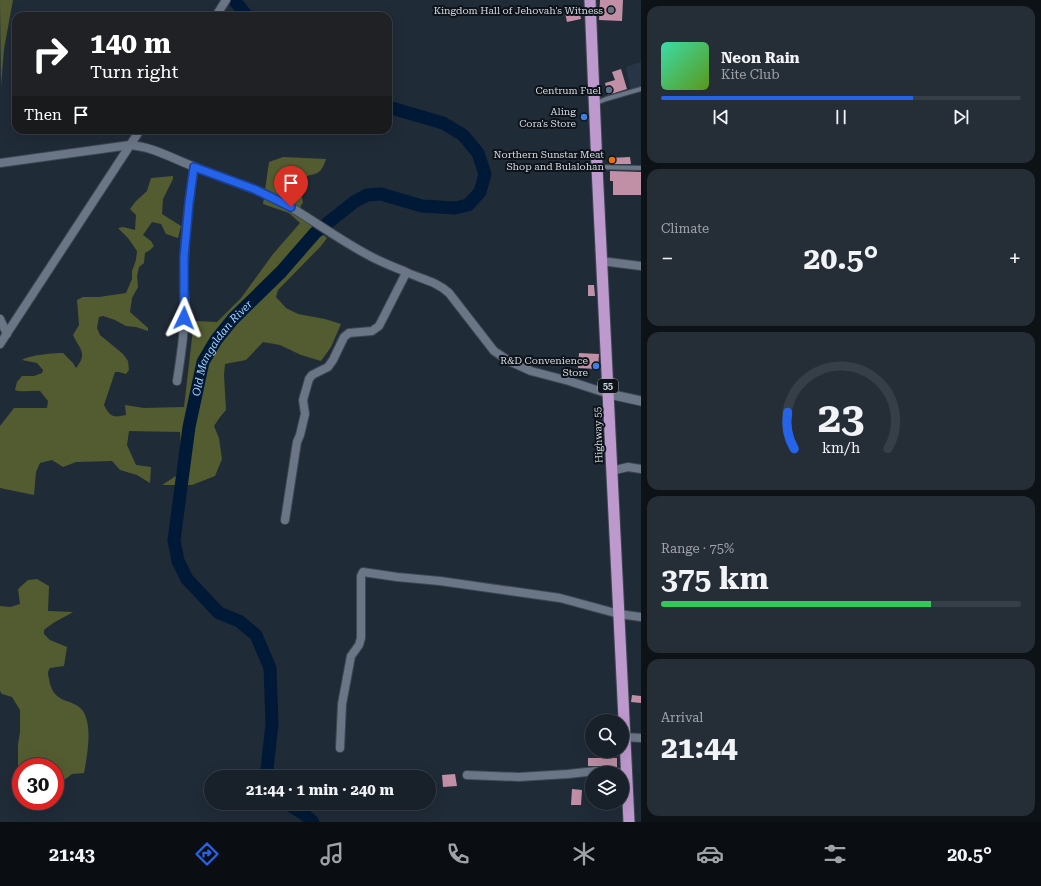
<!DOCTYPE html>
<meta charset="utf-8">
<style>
body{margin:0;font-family:"Roboto Serif",serif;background:#252d36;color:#f1f3f6;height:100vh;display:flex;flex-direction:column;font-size:15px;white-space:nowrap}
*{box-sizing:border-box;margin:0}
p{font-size:13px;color:#9fa3a8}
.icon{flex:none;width:22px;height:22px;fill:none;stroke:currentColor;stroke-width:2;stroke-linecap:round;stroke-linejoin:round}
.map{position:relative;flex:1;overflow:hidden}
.panel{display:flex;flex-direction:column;gap:6px;padding:6px;background:#0d1217;width:400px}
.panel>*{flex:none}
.hud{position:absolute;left:12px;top:12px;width:380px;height:122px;border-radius:12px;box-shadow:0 4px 16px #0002,0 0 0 1px #363e47;background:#202124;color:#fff;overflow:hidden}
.controls{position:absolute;left:585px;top:714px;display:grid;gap:8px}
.controls a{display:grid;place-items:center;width:44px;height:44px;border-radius:50%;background:#18202a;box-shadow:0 4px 16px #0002,0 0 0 1px #363e47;font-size:20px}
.speed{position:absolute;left:12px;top:758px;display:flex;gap:8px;font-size:20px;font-weight:700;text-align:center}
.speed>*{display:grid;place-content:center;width:52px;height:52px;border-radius:50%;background:#18202a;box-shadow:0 4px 16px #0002,0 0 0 1px #363e47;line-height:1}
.speed .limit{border:6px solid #d22;background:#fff;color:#111}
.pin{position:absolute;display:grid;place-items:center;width:34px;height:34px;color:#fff;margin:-41px -17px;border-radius:50% 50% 50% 0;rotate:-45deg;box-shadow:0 0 4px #0007}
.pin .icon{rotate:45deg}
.me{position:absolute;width:44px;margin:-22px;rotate:2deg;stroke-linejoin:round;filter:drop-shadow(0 0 3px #0008)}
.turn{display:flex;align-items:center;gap:14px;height:84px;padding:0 12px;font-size:18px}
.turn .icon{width:52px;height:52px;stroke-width:2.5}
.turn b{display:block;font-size:28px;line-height:34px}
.then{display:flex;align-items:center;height:38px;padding:0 12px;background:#0003;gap:8px;font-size:15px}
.big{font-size:30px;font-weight:700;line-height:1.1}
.panel .widget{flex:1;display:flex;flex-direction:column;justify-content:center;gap:6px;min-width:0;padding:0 14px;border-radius:12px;background:#252d36}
.panel .dial{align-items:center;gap:0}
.dial svg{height:104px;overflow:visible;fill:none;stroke:#363e47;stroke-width:7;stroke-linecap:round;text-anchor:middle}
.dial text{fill:#f1f3f6;stroke:none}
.song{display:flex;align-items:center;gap:12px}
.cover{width:48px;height:48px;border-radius:6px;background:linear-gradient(135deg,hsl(160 70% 55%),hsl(90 70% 35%))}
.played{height:4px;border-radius:2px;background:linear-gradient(90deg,#2563eb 70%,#363e47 70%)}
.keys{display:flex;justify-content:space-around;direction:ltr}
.heat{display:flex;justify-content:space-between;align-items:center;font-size:22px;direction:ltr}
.charge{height:6px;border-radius:3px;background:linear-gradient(90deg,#34c759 75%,#363e47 0)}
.trip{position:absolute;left:204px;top:770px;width:232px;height:40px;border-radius:20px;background:#18202a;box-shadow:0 4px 16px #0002,0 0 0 1px #363e47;font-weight:700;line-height:40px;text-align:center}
.tabs{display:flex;height:64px;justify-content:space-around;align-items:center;background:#0a0d11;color:#9fa3a8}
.tabs .icon{width:28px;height:28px}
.tabs .on{color:#2563eb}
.tabs b{font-size:18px;color:#f1f3f6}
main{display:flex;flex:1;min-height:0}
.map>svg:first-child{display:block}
</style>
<main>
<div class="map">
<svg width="641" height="822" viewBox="0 0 641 822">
<rect width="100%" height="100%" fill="#202b38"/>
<path fill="#273547" d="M641 62V92L631 94 626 67Z"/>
<path fill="#535c30" d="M0 0H13L4 49 1 86Z
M283 157 326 159C320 178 315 172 298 179L303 203 301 205 300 217 327 238 321 246 278 290 276 297 286 308 298 314 325 319 341 324 331 347 321 361 301 355 280 345 263 342 246 360 225 364 224 375 226 410 220 417 214 426 219 438 222 459 215 476 192 485H162L176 476 181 450 180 432 129 431 127 445 136 465 151 467 150 483 137 475 120 470 112 461 76 462 63 467 52 460 40 463 36 472 34 495 0 488V426L14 408H47L48 401 40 391C32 390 23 393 15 390L17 382 22 376H34L42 373 43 370 37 363 22 360C30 355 53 353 63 353L73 363 76 368C88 353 80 350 73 335L79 325 77 300 83 297H99L126 293 132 279V271L136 260 137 251 128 238 118 228 123 227 135 230 136 215 130 209 136 201 147 191 151 178 173 176V179L163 199 162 214 181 226 178 238 166 234 161 224 152 222 143 235 151 241 154 246 150 250 145 253 144 263 139 267 137 276 138 287 132 298 130 312 148 328V331L136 327 126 326 115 320 103 316 99 317 97 328 100 335 123 354 128 361 129 370 126 374 119 372H115L104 405C110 417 113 418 126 415L125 405 144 408 184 407 194 321 217 322 241 298 273 254 300 223 289 213 263 204 269 162Z
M37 579 49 586 48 611 73 612C63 618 53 622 44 630V634L50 640 67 647 64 666 50 668C47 672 48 675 49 679 53 706 73 697 83 711 93 727 87 756 84 773L72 774 55 787V767H21V791L18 777V745L20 732V710L12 697 2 694 0 691V606L10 607 20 604 18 589 28 580Z"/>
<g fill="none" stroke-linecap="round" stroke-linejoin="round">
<g stroke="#001936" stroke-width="13">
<path d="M234 0 247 16"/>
<path id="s1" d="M270 777 267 769 272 724 270 668 256 635 239 621 219 613 187 579 178 561 174 540 189 427 203 362 216 340 233 319 281 272 315 233 354 202 367 195 381 194 422 206 455 208 468 205 480 192 485 174 478 153 463 135 443 123 388 107"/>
<path d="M286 803 304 814 313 822"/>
</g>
</g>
<path fill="#c190a6" d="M600 0H623L622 21 599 20Z
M579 10 581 19 567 22 565 13Z
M621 69 627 89 608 95 605 83 615 80 612 72Z
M630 157 631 164H609V158Z
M610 171 641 172V195H613V181H610Z
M588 285H594L595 296H588Z
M579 353 599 354 598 369 578 368Z
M632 695 641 696V703L631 702Z
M588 758H617V767L596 766H588Z
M455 774 457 786 443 787 442 775Z
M572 789 582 790 581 805H571Z"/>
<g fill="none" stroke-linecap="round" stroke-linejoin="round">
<g stroke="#3e4752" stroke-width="6">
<path id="service" d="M596 103 606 99 641 89
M597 167 641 168"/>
</g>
<g stroke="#3e4752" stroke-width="10">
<path id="minor" d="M216 16 226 0
M0 163 130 145C154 147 173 159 195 167 224 179 254 187 282 202 312 219 339 240 370 256 381 262 394 267 406 272 421 279 436 281 449 293L494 351 509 361 531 371 569 381 609 394
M601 261 641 266
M0 319 7 334
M0 344 140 130
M177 381C181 356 185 330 185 305 185 294 183 284 184 274 184 238 189 202 194 167
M611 471 628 467 641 469
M285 520 297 442 300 435 305 414 303 400 309 379 312 375 328 367 333 360 344 337 349 333 372 331 379 326 406 273
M624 737 641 738
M340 748 342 704 351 656 359 645 361 638V576L363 572 397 577 440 581 560 598 619 614 641 617
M467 775 519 777 568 774 596 771 627 773"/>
</g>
<g stroke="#3e4752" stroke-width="11">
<path id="tertiary" d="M609 394 641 401"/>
</g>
<g stroke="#3e4752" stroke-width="13">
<path id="trunk" d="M590 0 597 167 629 822"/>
</g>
<use href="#service" stroke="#6a7686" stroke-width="4"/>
<use href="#minor" stroke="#6a7686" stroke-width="8"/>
<use href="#tertiary" stroke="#6a7686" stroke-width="9"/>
<use href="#trunk" stroke="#be99cd" stroke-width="11"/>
</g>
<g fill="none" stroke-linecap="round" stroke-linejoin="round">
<g stroke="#184099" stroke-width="10">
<path id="route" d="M184 318V257L189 203 194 167 254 189 291 207"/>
</g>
<use href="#route" stroke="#2563eb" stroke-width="7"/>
</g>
<circle fill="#6b7280" stroke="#0e1319" stroke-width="1.5" cx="611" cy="10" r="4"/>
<circle fill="#5c6f8a" stroke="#0e1319" stroke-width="1.5" cx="609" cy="90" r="4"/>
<g fill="#3f7fe0" stroke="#0e1319" stroke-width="1.5">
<circle cx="584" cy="117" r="4"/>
<circle cx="596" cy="366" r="4"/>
</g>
<circle fill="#e8710a" stroke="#0e1319" stroke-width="1.5" cx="612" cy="160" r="4"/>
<g text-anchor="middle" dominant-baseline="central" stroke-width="4" stroke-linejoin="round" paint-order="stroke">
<rect fill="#0e1319" stroke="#989ea6" stroke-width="1" x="598" y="379" width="20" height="14" rx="3"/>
<g font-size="9" font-weight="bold" fill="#d3dae3">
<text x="608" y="386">55</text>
</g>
<g font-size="10" fill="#d3dae3" stroke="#0e1319" text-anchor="end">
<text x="603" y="10">Kingdom Hall of Jehovah's Witness</text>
<text x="601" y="90">Centrum Fuel</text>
<text x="576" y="111">Aling<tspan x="576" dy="12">Cora's Store</tspan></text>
<text x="604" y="154">Northern Sunstar Meat<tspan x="604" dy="12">Shop and Bulalohan</tspan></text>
<text x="588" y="360">R&amp;D Convenience<tspan x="588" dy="12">Store</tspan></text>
</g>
<g font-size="10" fill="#d3dae3" stroke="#0e1319">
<text transform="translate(598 435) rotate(-92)">Highway 55</text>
</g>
<g font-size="11" font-style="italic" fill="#a8d1fe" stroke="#0e1319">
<text stroke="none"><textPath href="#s1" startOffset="479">Old Mangaldan River</textPath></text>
</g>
</g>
</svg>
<div class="controls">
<a><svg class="icon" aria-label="search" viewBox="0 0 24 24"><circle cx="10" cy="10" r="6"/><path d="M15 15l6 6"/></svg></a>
<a><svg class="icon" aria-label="layers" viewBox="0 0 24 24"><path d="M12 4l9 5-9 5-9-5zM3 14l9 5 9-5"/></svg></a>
</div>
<div class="speed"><div class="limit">30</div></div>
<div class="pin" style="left:291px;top:207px;background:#d93025"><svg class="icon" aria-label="arrive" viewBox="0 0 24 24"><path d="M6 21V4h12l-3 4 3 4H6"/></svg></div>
<svg class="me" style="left:184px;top:318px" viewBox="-20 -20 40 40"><path d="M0-17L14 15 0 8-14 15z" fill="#2563eb" stroke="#fff" stroke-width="4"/></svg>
<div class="trip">21:44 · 1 min · 240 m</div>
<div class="hud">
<div class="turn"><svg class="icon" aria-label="right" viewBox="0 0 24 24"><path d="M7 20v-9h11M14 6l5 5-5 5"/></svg><div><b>140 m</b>Turn right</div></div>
<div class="then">Then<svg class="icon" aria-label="arrive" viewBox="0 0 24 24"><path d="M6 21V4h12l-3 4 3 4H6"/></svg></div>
</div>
</div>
<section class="panel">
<div class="widget">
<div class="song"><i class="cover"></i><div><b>Neon Rain</b><p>Kite Club</p></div></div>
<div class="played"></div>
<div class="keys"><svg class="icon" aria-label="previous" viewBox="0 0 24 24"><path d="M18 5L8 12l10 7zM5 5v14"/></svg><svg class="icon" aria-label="pause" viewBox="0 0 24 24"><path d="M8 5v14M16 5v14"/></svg><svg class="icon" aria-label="next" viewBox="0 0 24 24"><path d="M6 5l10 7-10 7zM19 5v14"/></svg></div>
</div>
<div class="widget"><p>Climate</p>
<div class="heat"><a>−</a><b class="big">20.5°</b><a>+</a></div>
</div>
<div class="widget dial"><svg viewBox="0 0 100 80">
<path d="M14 69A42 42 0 1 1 86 69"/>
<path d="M14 69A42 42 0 0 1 9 41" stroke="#2563eb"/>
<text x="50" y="56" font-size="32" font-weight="700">23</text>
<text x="50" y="72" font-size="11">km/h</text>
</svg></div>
<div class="widget"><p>Range · 75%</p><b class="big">375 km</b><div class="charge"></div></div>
<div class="widget"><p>Arrival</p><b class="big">21:44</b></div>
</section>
</main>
<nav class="tabs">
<b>21:43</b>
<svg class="icon on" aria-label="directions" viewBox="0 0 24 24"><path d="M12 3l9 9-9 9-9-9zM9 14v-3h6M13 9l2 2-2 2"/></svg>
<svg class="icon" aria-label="music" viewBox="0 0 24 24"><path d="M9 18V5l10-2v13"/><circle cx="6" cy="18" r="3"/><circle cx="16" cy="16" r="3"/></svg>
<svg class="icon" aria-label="phone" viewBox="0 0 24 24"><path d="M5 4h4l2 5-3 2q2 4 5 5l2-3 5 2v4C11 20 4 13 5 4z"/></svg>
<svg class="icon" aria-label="climate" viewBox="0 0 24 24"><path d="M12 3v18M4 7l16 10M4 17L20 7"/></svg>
<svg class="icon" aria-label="car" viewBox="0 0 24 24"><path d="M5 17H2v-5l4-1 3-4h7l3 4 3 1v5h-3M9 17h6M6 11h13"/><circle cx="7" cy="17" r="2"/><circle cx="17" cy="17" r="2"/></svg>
<svg class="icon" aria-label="filters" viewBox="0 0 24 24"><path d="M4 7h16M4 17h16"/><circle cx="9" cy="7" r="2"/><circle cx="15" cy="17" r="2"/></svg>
<b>20.5°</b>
</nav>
